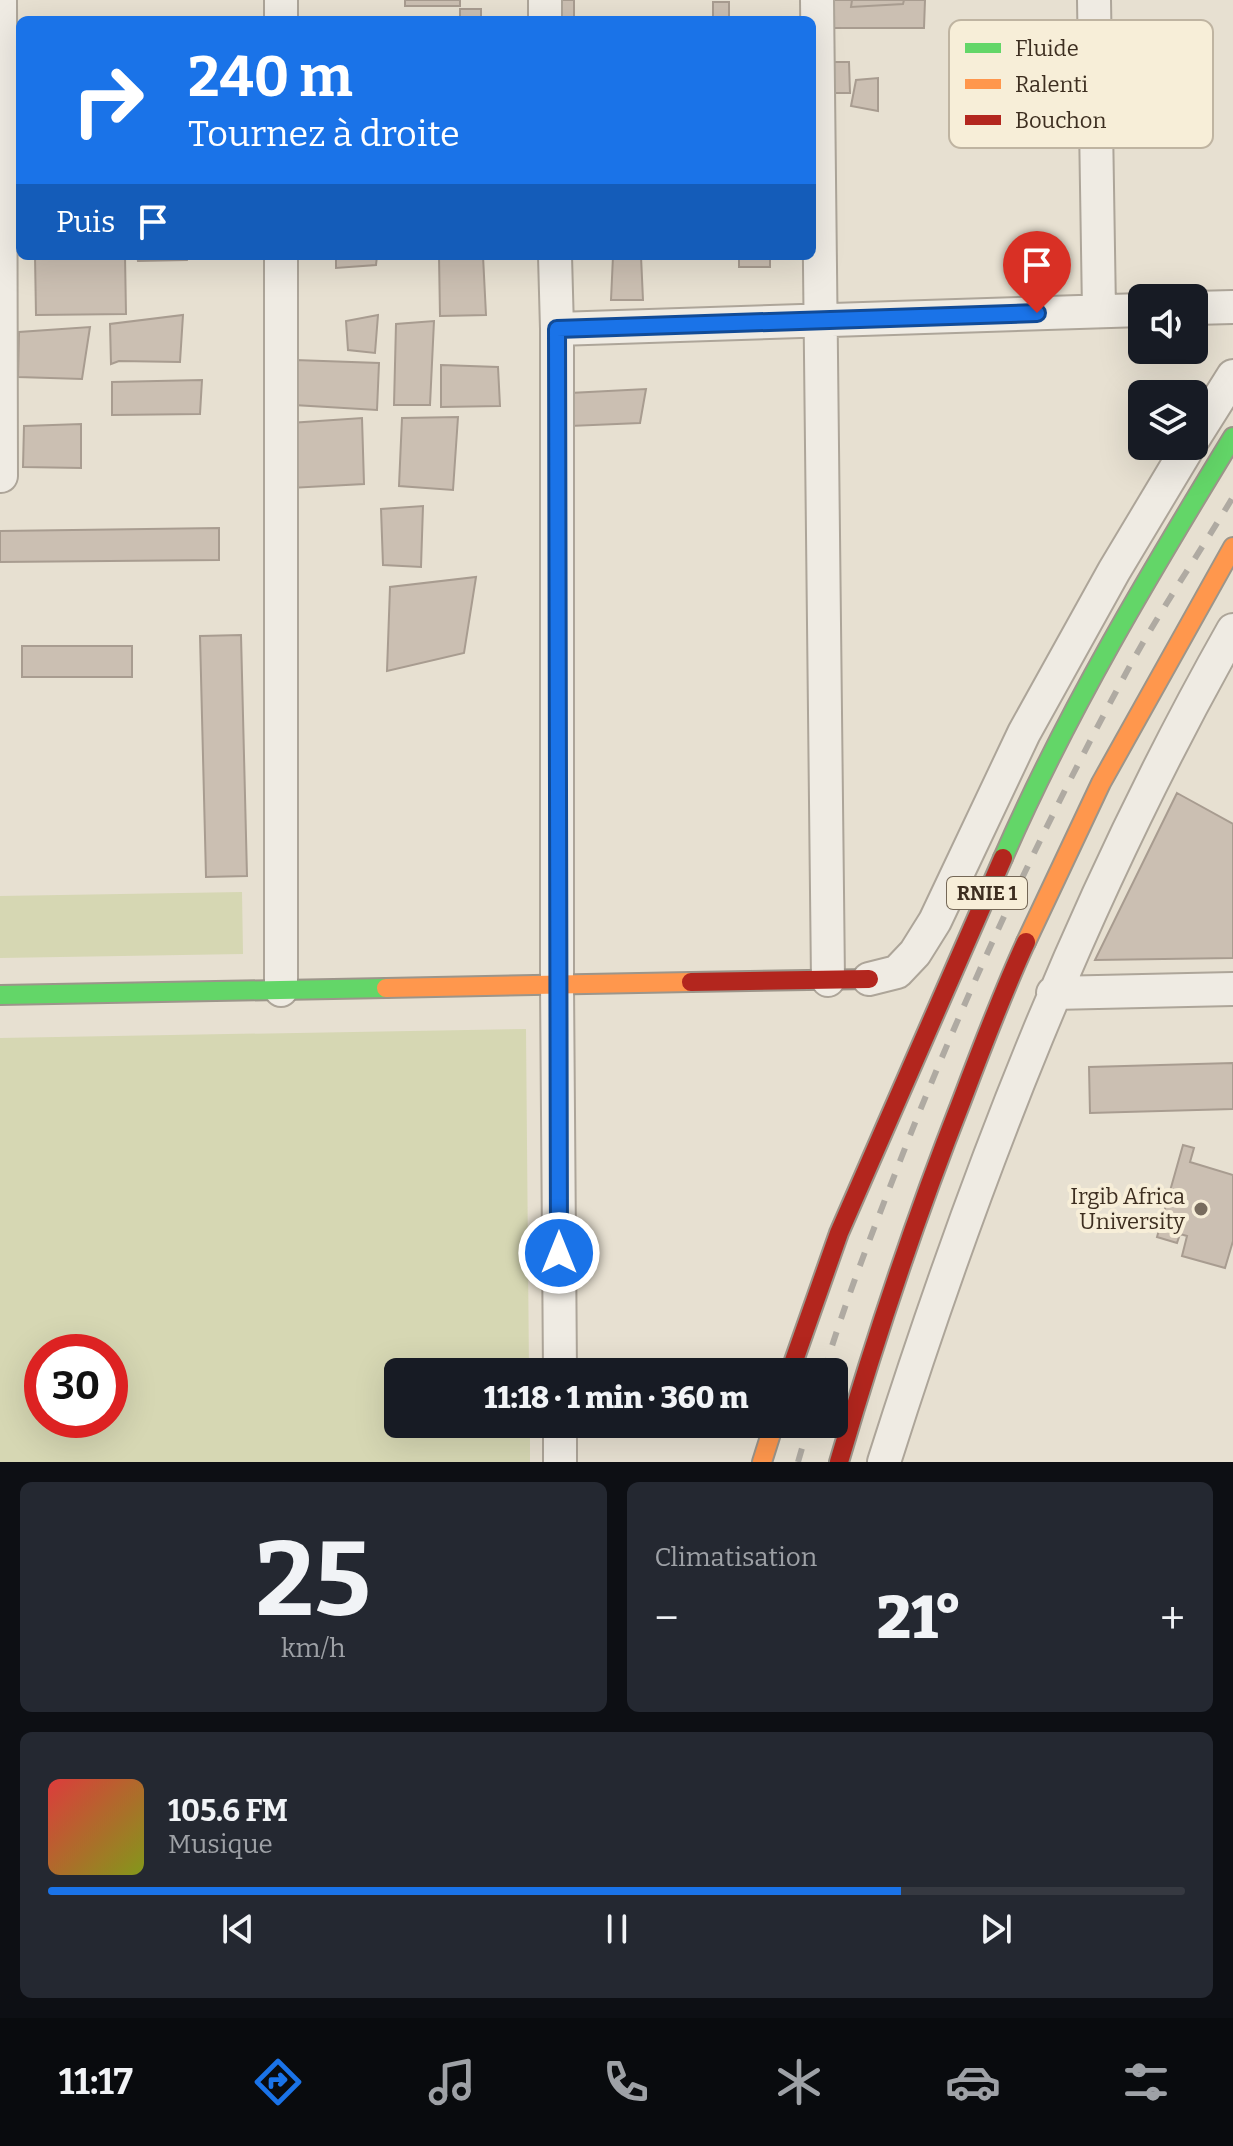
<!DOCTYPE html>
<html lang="fr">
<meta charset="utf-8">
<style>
body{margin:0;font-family:Bitter,serif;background:#242831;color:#f1f3f6;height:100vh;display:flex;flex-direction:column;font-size:30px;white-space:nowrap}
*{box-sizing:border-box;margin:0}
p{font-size:26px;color:#9ea1a6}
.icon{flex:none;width:44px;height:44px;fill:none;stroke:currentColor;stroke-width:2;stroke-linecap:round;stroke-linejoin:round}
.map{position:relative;height:1462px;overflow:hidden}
.details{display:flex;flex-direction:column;gap:20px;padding:20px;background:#0d0f14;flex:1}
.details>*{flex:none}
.hud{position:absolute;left:16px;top:16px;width:800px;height:244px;border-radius:12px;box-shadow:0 8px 32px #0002;background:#1a73e8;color:#fff;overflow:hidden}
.fabs{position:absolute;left:1128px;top:284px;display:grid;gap:16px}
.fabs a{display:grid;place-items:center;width:80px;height:80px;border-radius:12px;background:#171b24;box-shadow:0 8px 32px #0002;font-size:40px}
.speed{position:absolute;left:24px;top:1334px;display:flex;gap:16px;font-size:40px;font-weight:700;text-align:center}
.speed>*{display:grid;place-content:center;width:104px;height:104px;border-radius:50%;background:#171b24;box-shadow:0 8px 32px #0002;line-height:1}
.speed .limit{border:12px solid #d22;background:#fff;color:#111}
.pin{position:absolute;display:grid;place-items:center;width:68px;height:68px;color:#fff;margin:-82px -34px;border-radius:50% 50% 50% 0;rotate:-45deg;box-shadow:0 0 8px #0007}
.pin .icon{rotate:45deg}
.me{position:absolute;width:88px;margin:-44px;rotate:0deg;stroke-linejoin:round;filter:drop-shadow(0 0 6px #0008)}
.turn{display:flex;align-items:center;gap:28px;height:168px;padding:0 40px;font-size:36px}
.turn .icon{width:104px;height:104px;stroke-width:2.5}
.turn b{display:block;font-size:56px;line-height:68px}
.then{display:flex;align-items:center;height:76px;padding:0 40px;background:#0003;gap:16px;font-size:30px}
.big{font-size:60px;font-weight:800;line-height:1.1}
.details .card{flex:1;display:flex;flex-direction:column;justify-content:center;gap:12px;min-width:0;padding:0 28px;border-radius:12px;background:#242831}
.details .dial{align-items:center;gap:0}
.dial b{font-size:104px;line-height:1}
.song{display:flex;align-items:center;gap:24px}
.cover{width:96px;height:96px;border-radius:12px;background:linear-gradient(135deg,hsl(0 70% 55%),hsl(70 70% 35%))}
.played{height:8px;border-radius:4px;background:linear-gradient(90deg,#1a73e8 75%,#363941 75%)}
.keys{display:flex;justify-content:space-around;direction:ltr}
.heat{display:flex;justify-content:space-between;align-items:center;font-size:44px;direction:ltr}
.details .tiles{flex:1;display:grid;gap:20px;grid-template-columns:1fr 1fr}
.card:last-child{grid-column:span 2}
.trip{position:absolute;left:384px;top:1358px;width:464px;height:80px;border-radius:12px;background:#171b24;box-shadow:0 8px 32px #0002;font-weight:800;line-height:80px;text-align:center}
.menu{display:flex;height:128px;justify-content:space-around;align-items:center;background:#090b0e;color:#9ea1a6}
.menu .icon{width:56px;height:56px}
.menu .selected{color:#1a73e8}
.menu b{font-size:36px;color:#f1f3f6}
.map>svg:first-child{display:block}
</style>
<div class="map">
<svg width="1233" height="1462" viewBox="0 0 1233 1462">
<rect width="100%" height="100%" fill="#e7e0d1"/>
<path fill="#d6d7b3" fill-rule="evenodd" d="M242 892 243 954 0 958V896Z
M526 1029 529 1372H398V1424H530V1462H0V1038ZM42 1352H110V1420H42Z"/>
<path fill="#cbbfb2" stroke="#a89c90" stroke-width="2" d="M405 0H460V6H405Z
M553 0H574V20H553Z
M826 0H925L924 28H826Z
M852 0H904L903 4 851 7Z
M713 2H729V20H713Z
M460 9H481V20H460Z
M817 62H849L850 93H817Z
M878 78V111L851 106 856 80Z
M35 256H125L126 314 36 315Z
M137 256H188L187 260 138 261Z
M336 256H377L376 265 336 268Z
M439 256H483L486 315 440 316Z
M613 256H641L643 300H611Z
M739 256H770V267H739Z
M183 315 180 362 119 361 111 364 110 324Z
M378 315 375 353 348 350 346 321Z
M434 321 430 405H394L396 324Z
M90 327 82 379 18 377 19 332Z
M295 360 379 363 377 410 294 405Z
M441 365 498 367 500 406 441 407Z
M202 380 200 414 112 415V382Z
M646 389 640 423 570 426V393Z
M458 417 453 490 399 486 402 418Z
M362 418 364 484 290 488V423Z
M81 424V468L23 467 24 426Z
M423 506 421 567 383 565 381 509Z
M219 528V560L0 562V531Z
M476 577 464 653 387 671 390 587Z
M241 635 247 876 206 877 200 636Z
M22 646H132V677H22Z
M1177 793 1233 824V958L1095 960Z
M1233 1063V1109L1090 1113 1089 1067Z
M1183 1145 1194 1148 1190 1162 1233 1175V1241L1225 1268 1182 1256 1187 1236 1180 1234 1177 1243 1157 1237Z"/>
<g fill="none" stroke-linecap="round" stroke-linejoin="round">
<g stroke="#ada599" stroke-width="36">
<path id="street" d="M0 0 1 476
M545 0V20
M817 0 828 980
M1094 0 1099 311
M281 20V0
M555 256 557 329V985L560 1372
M1194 308 1233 307
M557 329 1142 310
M1194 438 1233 376
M869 979 897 972 915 953 935 921 1024 733 1114 571 1189 446
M281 990V256
M1053 993 1233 989
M560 1424V1462
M884 1462C975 1175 1084 893 1233 630"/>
</g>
<g stroke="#9c958a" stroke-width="22">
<path id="fast" d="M1003 858C1067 711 1150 573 1233 437
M0 995 386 988"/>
</g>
<g stroke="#9c958a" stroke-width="22">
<path id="slow" d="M1026 942 1101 783 1233 547
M386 988 691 982
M762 1462 774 1424"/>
</g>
<g stroke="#9c958a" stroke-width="22">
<path id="jam" d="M691 982 869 979
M790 1372 839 1233 1003 858
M839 1462C875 1339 915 1219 962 1100 982 1047 1002 994 1026 942"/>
</g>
<use href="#street" stroke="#efebe3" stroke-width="32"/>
<use href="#fast" stroke="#63d668" stroke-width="18"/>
<use href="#slow" stroke="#ff974d" stroke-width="18"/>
<use href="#jam" stroke="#b3261e" stroke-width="18"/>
<path stroke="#afaaa2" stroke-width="6" stroke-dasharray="14 14" stroke-linecap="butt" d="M824 1372C845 1301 873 1231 900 1161 967 989 1044 824 1132 662 1163 606 1200 552 1233 497
M798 1462 809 1424"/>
</g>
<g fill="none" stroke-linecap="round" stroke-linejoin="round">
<g stroke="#114b97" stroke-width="20">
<path id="route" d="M559 1253 557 329 1037 313"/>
</g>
<use href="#route" stroke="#1a73e8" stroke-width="14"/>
</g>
<circle fill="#786c5e" stroke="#f7eed8" stroke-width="3" cx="1201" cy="1209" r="8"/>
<g text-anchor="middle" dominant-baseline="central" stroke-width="8" stroke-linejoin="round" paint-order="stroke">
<rect fill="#f7eed8" stroke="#756857" stroke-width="2" x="947" y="877" width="80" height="32" rx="6"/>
<g font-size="20" font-weight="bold" fill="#3d2e20">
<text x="987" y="893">RNIE 1</text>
</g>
<g font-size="22" fill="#3d2e20" stroke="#f7eed8" text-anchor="end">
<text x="1185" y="1196">Irgib Africa<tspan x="1185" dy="25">University</tspan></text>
</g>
</g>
<rect x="949" y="20" width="264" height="128" rx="12" fill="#f7eed8" stroke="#bfb4a1" stroke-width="2"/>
<rect x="965" y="43" width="36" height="10" fill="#63d668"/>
<rect x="965" y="79" width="36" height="10" fill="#ff974d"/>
<rect x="965" y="115" width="36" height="10" fill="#b3261e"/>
<g font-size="22" fill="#3d2e20">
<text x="1015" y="56">Fluide</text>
<text x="1015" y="92">Ralenti</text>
<text x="1015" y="128">Bouchon</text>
</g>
</svg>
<div class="fabs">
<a><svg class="icon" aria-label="sound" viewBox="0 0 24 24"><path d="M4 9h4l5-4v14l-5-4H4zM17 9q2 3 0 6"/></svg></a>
<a><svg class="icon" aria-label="layers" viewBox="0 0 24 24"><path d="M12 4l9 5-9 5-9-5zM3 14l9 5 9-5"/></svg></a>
</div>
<div class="speed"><div class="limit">30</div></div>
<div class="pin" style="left:1037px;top:313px;background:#d93025"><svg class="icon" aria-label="arrive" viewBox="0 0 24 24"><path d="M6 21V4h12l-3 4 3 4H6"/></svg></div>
<svg class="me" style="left:559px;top:1253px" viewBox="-20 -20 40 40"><circle r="17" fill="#1a73e8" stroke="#fff" stroke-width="3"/><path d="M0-11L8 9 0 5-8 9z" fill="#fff"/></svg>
<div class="trip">11:18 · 1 min · 360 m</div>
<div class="hud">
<div class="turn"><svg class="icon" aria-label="right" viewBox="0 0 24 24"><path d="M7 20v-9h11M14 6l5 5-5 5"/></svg><div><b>240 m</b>Tournez à droite</div></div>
<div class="then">Puis<svg class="icon" aria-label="arrive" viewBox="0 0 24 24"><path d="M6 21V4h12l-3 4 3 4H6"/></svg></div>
</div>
</div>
<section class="details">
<div class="tiles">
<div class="card dial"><b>25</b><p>km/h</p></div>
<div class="card"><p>Climatisation</p>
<div class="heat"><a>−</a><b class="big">21°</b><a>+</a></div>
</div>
<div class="card">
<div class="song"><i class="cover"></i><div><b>105.6 FM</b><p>Musique</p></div></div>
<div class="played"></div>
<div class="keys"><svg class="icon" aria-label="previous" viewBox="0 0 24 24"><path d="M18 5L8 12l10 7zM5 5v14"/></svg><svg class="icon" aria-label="pause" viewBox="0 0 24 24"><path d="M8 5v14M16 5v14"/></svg><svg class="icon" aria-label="next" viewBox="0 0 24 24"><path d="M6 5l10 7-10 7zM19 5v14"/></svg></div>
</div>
</div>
</section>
<nav class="menu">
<b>11:17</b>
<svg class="icon selected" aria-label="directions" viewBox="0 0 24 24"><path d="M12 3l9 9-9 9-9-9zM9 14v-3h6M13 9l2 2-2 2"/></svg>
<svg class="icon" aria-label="music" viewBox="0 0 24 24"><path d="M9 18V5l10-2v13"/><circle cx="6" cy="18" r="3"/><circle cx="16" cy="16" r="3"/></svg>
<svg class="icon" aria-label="phone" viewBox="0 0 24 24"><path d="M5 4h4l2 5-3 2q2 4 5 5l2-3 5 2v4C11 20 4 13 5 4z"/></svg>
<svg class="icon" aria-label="climate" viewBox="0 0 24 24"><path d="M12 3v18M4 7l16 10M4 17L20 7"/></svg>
<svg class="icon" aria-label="car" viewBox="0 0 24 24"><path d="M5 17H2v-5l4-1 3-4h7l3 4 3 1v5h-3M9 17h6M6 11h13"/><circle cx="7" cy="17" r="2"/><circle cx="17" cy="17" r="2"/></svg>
<svg class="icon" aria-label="filters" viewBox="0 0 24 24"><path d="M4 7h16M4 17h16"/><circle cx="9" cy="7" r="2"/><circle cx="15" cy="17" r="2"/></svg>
</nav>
